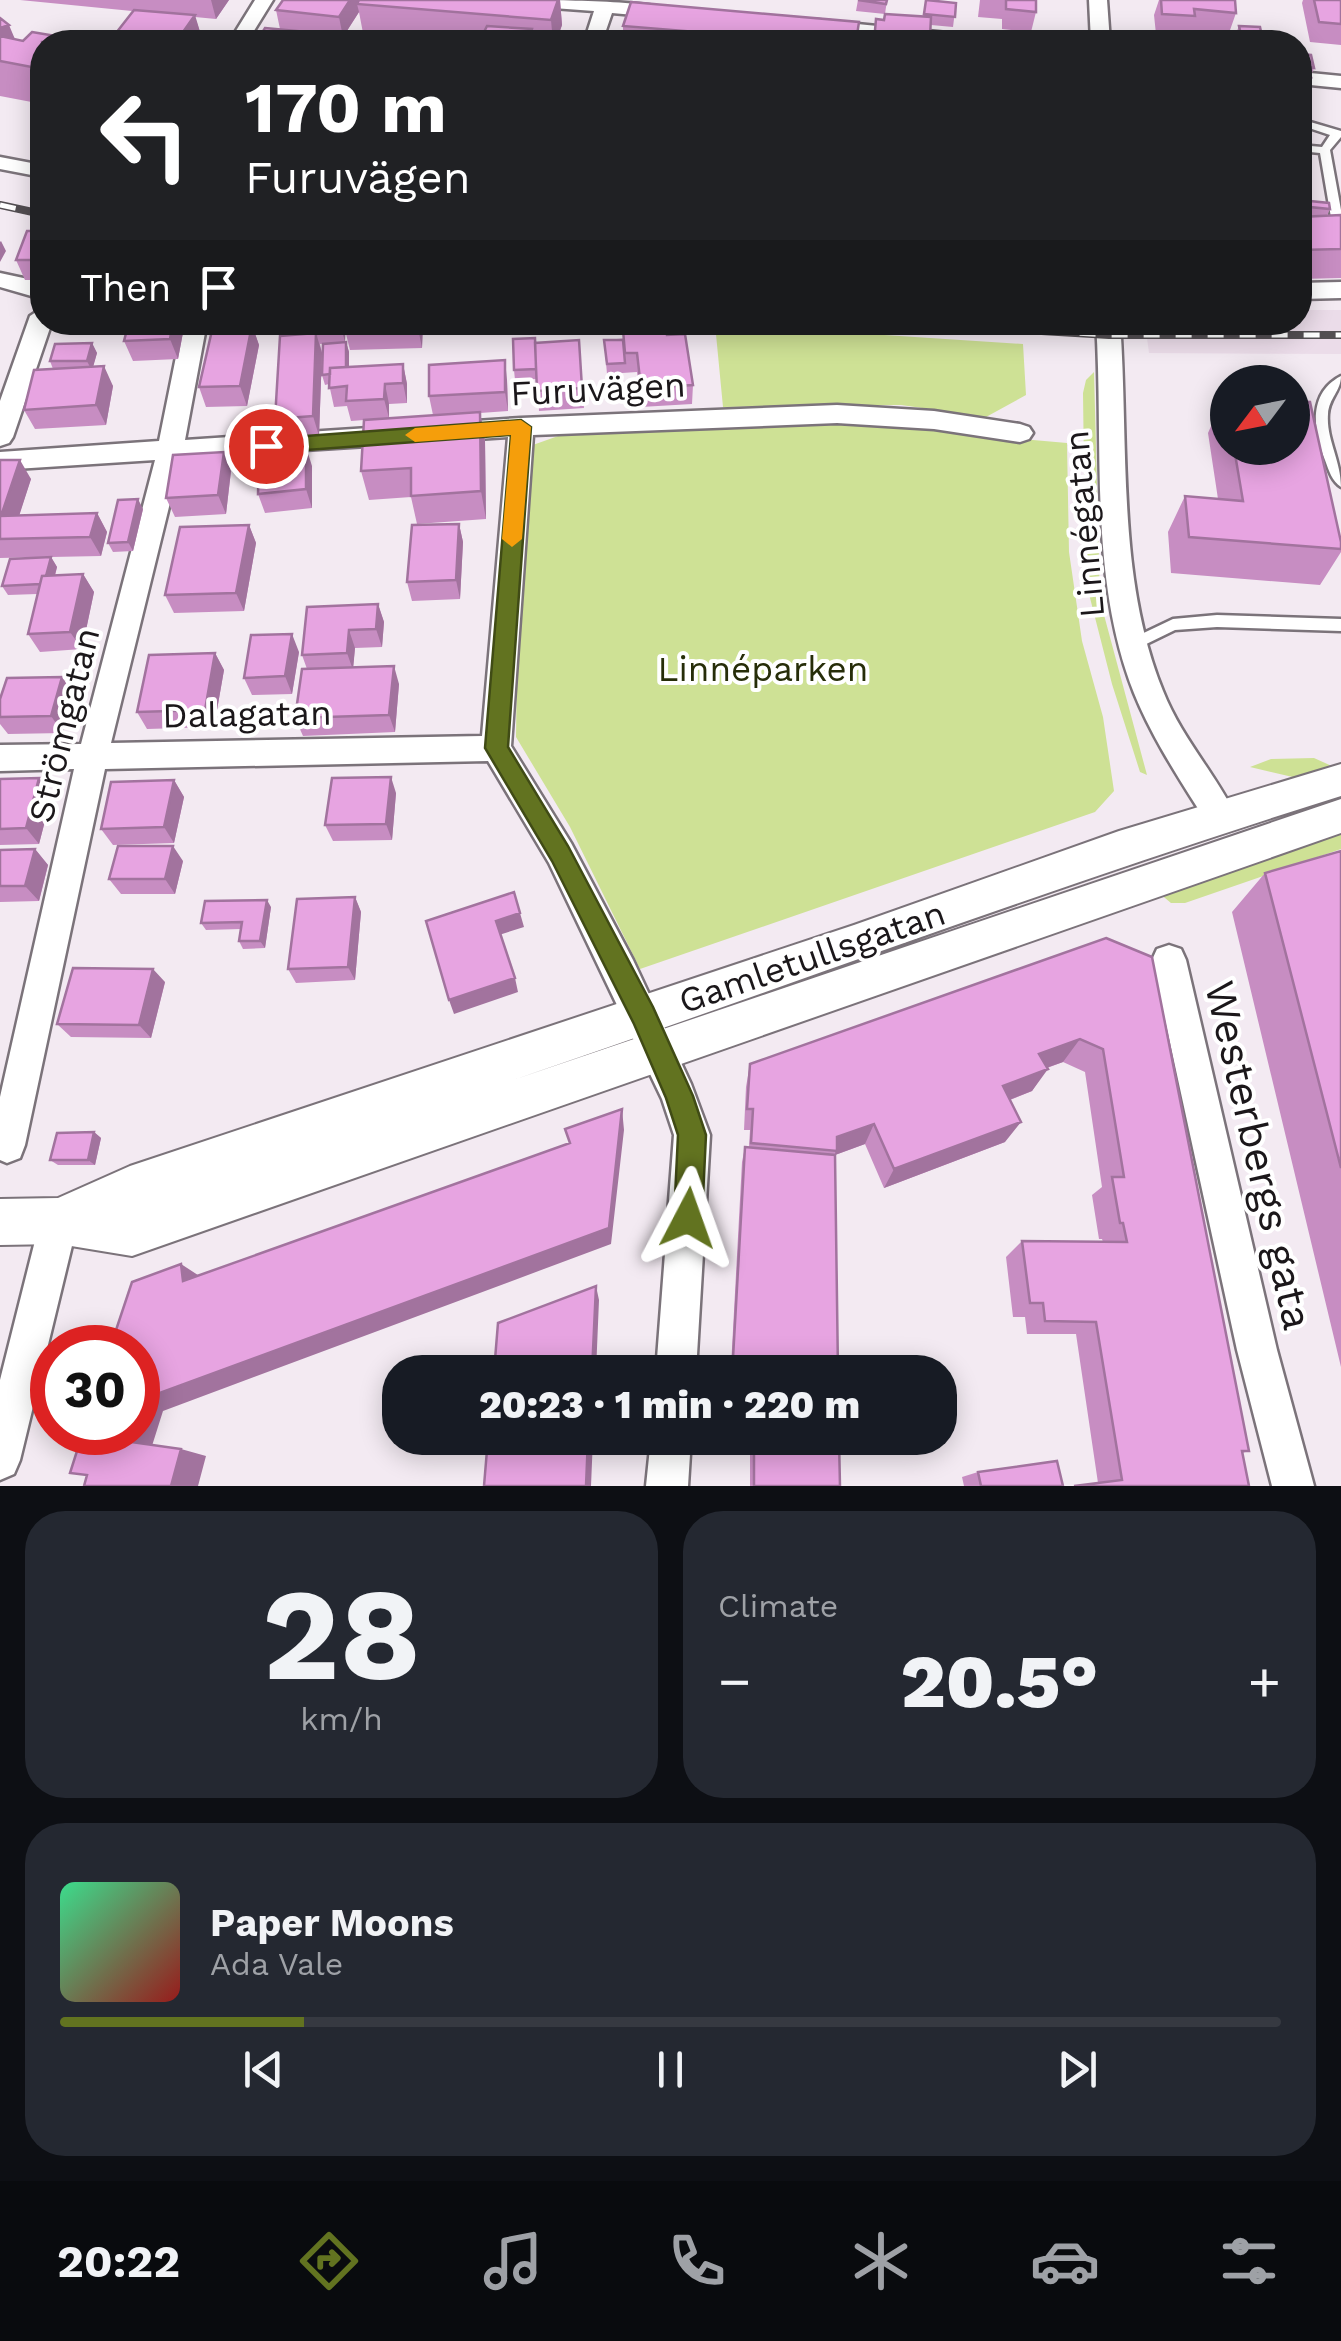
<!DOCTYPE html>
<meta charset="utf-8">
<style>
body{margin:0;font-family:"Work Sans",sans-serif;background:#242831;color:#f1f3f6;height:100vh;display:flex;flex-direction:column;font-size:38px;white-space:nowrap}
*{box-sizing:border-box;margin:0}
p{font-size:32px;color:#9ea1a6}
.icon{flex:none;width:55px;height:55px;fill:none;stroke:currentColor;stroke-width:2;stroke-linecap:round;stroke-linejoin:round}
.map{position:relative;height:1486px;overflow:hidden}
.drawer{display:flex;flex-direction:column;gap:25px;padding:25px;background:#0d0f14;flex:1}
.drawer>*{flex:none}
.hud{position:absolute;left:30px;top:30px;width:1282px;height:305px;border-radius:40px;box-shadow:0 5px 25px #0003;background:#202124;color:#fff;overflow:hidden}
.needle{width:65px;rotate:238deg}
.controls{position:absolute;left:1210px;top:365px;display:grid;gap:20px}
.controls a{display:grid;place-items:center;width:100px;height:100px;border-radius:50%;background:#171b24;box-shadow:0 5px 25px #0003;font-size:50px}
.speed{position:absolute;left:30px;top:1325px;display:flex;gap:20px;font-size:50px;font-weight:700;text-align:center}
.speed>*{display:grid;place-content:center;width:130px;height:130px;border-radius:50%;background:#171b24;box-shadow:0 5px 25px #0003;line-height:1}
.speed .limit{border:15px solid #d22;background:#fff;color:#111}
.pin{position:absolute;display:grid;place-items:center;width:85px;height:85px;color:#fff;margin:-42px;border:5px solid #fff;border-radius:50%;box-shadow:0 2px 10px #0007}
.me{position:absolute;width:110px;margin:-55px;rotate:4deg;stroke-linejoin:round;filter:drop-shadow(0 0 8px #0008)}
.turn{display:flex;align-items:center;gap:35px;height:210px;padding:0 50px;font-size:45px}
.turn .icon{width:130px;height:130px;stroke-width:2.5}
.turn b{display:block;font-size:70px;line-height:85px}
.then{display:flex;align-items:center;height:95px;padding:0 50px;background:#0003;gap:20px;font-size:38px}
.big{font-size:75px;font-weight:800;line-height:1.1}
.drawer .tile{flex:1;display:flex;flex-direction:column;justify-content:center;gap:15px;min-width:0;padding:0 35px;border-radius:40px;background:#242831}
.drawer .dial{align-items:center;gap:0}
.dial b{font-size:130px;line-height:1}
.song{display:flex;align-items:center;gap:30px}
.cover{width:120px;height:120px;border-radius:15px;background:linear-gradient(135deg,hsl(150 70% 55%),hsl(0 70% 35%))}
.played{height:10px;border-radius:5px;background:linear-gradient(90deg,#627320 20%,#363941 20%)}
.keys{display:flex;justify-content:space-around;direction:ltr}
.heat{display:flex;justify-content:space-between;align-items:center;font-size:55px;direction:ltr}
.drawer .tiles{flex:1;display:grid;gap:25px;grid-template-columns:1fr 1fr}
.tile:last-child{grid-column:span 2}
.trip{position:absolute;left:382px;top:1355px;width:575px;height:100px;border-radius:40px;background:#171b24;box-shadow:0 5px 25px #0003;font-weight:800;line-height:100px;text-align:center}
.tab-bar{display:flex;height:160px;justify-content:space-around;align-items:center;background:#090b0e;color:#9ea1a6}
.tab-bar .icon{width:70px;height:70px}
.tab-bar .on{color:#627320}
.tab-bar b{font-size:45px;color:#f1f3f6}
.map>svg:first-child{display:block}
</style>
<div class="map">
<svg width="1341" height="1486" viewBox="0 0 1341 1486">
<rect width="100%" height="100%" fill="#f3eaf2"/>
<path fill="#ebdce9" d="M1300 310H1341V354L1149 353 1145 323 1300 322Z"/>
<path fill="#cee195" d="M715 324 1023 344 1026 395 986 417 901 405 723 407Z
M1094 372 1100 600 1147 775 1140 772 1112 684 1089 594 1085 547 1083 393 1086 380Z
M835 422 1067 443 1069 552 1082 641 1103 717 1114 791 1095 812 640 969 570 827 516 737 517 658 530 446 561 435 725 424Z
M1314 758 1334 767 1297 778 1250 767 1271 759Z
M1341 829V849L1185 903H1171L1159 893Z"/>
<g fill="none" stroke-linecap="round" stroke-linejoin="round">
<g stroke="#7b737a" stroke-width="5">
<path id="service" d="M1300 119 1341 131V137L1330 150 1341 210V245L1335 241 1320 153 1300 151V145L1322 147 1330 135 1300 125Z
M1341 376C1341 391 1329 398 1328 414 1326 439 1341 460 1341 487 1332 481 1329 471 1325 460 1313 430 1308 393 1341 376Z
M1217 615 1341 619V631L1217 627 1175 630 1134 650 1127 644 1129 640 1173 619Z"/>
</g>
<g stroke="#7b737a" stroke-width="5">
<path id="minor" d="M255 0H273L247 42H229Z
M517 0C547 0 657 0 677 12L667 18 612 13 602 42H584L594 11 526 6Z
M1089 0H1107L1110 42H1091Z
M817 20 978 36 988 42H925L810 30V22Z
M1300 72 1341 76V88L1300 84Z
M0 157 42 165V177L0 169Z
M0 273 42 282V299L0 287Z
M1341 282V298L1300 299V283Z
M42 308V322H52L13 437 9 443 0 446V401L30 316Z
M183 322H207L185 440 521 418 837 405 934 411 1020 424 1029 427 1033 433 1029 439 1020 442 934 429 837 423 533 435 511 746 571 843 633 960 691 1084 710 1135 696 1372H656L674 1135 662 1099 549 863 488 761 105 769 25 1145 20 1158 7 1163 0 1160V1097L74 769 0 771V745L81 744 155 460 0 470V452L159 441ZM508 437 482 736 111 743 181 458Z
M1096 322H1120C1129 444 1116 576 1163 691 1181 737 1215 773 1236 816L1231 826 1220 830 1209 826C1182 783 1153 740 1134 693 1088 577 1104 444 1096 322Z
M1169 945 1181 949 1186 960 1277 1350 1314 1486H1272L1237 1350 1152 960 1157 949Z
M59 1202 72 1208 78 1221 20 1460 14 1474 0 1480V1380L40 1221 46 1208Z
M651 1438H691L688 1486H646Z"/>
</g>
<g stroke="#7b737a" stroke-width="4">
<path id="tertiary" d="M1341 764V796C1063 883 791 985 516 1079L1341 799V833L132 1256 59 1244 0 1245V1199L58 1198 130 1166 854 925 1119 831Z"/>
</g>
<use href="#service" fill="#fff" fill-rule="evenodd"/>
<use href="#minor" fill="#fff" fill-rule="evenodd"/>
<use href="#tertiary" fill="#fff" fill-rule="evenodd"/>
<g stroke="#534e52" stroke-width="8">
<path id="rail" d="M0 205 42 214
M888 322 1109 335H1341"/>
</g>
<use href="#rail" stroke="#fff" stroke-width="5" stroke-dasharray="16" stroke-linecap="butt"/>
</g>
<path fill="#c78dc2" d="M20 0H229L216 19 195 17 201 35 132 11Z
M283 0H560L562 25 556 42H472L363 33 359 12 343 37 329 36 331 42 280 29 276 10Z
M858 0H887L885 14 923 17 926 0 956 3 953 27 931 25 930 42H873L884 20 885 14 856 11Z
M980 0H1036V12L1031 32 1002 29V19L978 17Z
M1159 0H1235L1236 13 1229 33 1190 30 1188 36 1156 34 1154 15Z
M1303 0H1341V45L1310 42 1302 3Z
M0 18 15 39 23 41 62 37 64 42H42V104L0 96Z
M623 26 856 42H615L623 38Z
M1239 26 1263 41 1262 42H1237L1235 36Z
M1300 54 1314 68 1300 103Z
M1300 200 1330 209 1327 216 1341 215V278L1300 279Z
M42 231V280H25L16 260Z
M66 322H97L96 326H68Z
M185 322 178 359 133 361 124 341Z
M290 322H346L345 329 423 324 422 348 350 350 345 330V342L320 344 322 353 319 436 282 438 275 419 292 335Z
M252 325 259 345 247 406 206 407 199 387Z
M667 335 693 385 692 404 641 407 637 372 607 374 604 340Z
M579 340 584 408 539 411 537 379 515 380 514 370 536 343Z
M346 342 349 352V367L403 364 407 384V403L389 404V418L433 415 429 396 507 380 508 411 480 413 485 441 486 519 417 524 411 497 369 500 361 471 364 420 351 421 347 406 334 407 329 384 325 385 322 375Z
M92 343 97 353 93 366 113 386 106 425 35 429 24 410 53 369 50 361Z
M1225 395 1228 396V448H1292L1341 542V552L1320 585 1171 573 1168 532 1185 496 1218 499 1208 433Z
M0 460 31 479 19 515 97 513 107 532 101 556 51 557 57 567 55 576 83 574 94 592 82 649 40 652 28 634 37 594 8 595 2 586 42 557 0 558Z
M312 466V508L265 513 258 494Z
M231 471 226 514 175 517 166 498Z
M143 509 133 551 113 552 108 543Z
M459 524 463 542 460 599 412 601 407 582Z
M249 525 256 543 244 611 174 613 165 595Z
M378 604 384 622 382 647 355 648 353 667 399 684 395 732 303 736 295 718 307 669 302 655Z
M299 652 292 694 252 695 244 678Z
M215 653 224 670 214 727 147 729 137 712Z
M62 677 74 695 63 733 8 734 0 724V699Z
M39 778 52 794 39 844 0 845V779Z
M174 780 184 797 174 843 113 845 101 829Z
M396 793 392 840 333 841 325 825Z
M35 849 48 865 39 901 0 902V850Z
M1341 851V1367L1232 912 1265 873Z
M183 861 175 894H121L109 879Z
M355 897 361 912 355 980 296 983 288 969Z
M271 907 265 948 243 949 239 941 241 929 206 930 201 923Z
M1106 938 1249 1451 1242 1453 1249 1486 1098 1483 1076 1334H1027L1025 1317H1013L1006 1257 1022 1241 1103 1242 1102 1239H1099L1092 1195 1102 1187 1085 1072 1063 1062 1047 1068 1032 1091 1010 1100 1005 1142 884 1188 865 1144 835 1155 838 1372H751V1368L731 1367 742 1162 745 1147H749L750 1130H744L746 1087 750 1064Z
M165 982 151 1038 71 1037 57 1024Z
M94 1132 101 1138 95 1165H58L50 1160Z
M750 1438H839L840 1486H750Z
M978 1472 1063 1486H964L962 1477Z"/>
<path fill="#a2739e" d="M211 0H229L216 19Z
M350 0H361L357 4 359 12 343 37 339 17Z
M558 0H560L562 25 556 42H553L551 20Z
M195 15 201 35 196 42H176Z
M9 25 25 63 0 46V28Z
M1 241 6 251 0 262V242Z
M173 322H185L178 359 170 339Z
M346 322 345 342 340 323Z
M418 322H423L422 348 418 328Z
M252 325 259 345 247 406 240 386Z
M316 333 322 353 319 436 313 416Z
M346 342 349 352V383L346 373Z
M92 343 97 353 92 371 87 361Z
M505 360 507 380 508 411 505 392Z
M403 364 407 384V403L403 383Z
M104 366 113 386 106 425 96 405Z
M385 384 389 404V418L384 399Z
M480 412 485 441 486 519 481 491Z
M306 447 312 466V508L306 489Z
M224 452 231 471 226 514 218 495Z
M20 460 31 479 13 535 1 516Z
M138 499 143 509 133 551 128 542Z
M97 513 107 532 101 556 90 537Z
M459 524 463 542 460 599 456 580Z
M249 525 256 543 244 611 236 593Z
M51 557 57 567 50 593 44 584Z
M83 574 94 592 82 649 70 632Z
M378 604 384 622 382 647 376 629Z
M349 630 355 648 353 670 347 653Z
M292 634 299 652 292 694 285 676Z
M215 653 224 670 214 727 205 710Z
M394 666 399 684 395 732 389 715Z
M62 677 74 695 63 733 51 716Z
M391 777 396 793 392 840 386 824Z
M39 778 52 794 39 844 26 828Z
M174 780 184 797 174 843 164 827Z
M173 846 183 861 175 894 165 879Z
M35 849 48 865 39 901 25 886Z
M355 897 361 912 355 980 348 967Z
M267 900 271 907 265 948 260 941Z
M520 913 524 927 499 935 496 921Z
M153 969 165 982 151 1038 139 1025Z
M515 978 518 992 454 1014 449 1000Z
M1080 1039 1063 1062 1023 1076 1039 1054Z
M1048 1069 1032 1091 988 1108 1003 1086Z
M622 1109 624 1130 611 1244 163 1411 151 1449 124 1441 127 1432H138V1401L609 1228Z
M1021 1122 1005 1142 884 1188 894 1169Z
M874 1124 865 1144 835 1155 837 1137Z
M94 1132 101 1138 95 1165 88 1160Z
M181 1264 204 1279 183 1281Z
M596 1286 599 1300 596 1372H592Z
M588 1438H593L591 1486H586Z
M181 1449 206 1456 198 1486H171Z"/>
<path fill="#e7a4e1" stroke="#a2739e" stroke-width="2.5" d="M283 0H350L339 17 276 10Z
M359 0H558L551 20 357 4Z
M858 0H887L886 4Z
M926 0 956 3 955 17 924 14Z
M1006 0H1036V12L1006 9Z
M1161 0H1235L1236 13 1194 9 1195 16 1162 14Z
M1314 0H1341V24L1319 22Z
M631 2 859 22 856 42H818L623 26Z
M134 10 195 15 176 42H109Z
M885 14 931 17 930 37 925 36V42H874L876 19 884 20Z
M0 18 9 25 0 28Z
M487 26 532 29 528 42H472L476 32H484Z
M1239 26 1260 27 1263 41 1242 39Z
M265 28 329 34 324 42H256Z
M32 32 62 37 57 42H42V69L0 61V36L23 41Z
M617 37 663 41V42H615Z
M1300 54 1311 55 1314 68 1308 67 1311 77 1300 76Z
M1300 200 1329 203 1330 209 1300 206Z
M1341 215V249L1300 250V217Z
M27 231H42V260H16Z
M129 322H173L170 339 124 341Z
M290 322H340V323L290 327Z
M346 322H418V328L345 330Z
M252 325 240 386 199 387 213 326Z
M666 327 667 335 685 334 693 385 641 388 637 353H625L623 330Z
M316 333 313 416 275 419 280 336Z
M535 338 536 369 514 370 513 339Z
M579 340 582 388 537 391 535 343Z
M604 340H623L625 363 607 364Z
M346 342V367L330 368V374L322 375 323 344Z
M92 343 87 361H50L55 344Z
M505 360V392L429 396V365Z
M403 364V383L385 384 384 399 346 401 347 386 329 388 330 368Z
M104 366 96 405 24 410 34 370Z
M1292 401 1310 402 1341 542V549L1189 537 1185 496 1243 501 1234 448H1292Z
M480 412 481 491 411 496V468L361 471 364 420Z
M306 447V489L258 494 259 452Z
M224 452 218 495 166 498 173 455Z
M0 460H20L1 516 97 513 90 537 0 539Z
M138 499 128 542 108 543 118 500Z
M459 524 456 580 407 582 412 525Z
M249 525 236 593 165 595 180 527Z
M51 557 46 576H42L40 584 2 586 10 559Z
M83 574 70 632 28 634 42 576Z
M378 604 376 629 349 630 347 653 302 655 307 607Z
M292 634 285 676 244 678 251 635Z
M215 653 205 710 137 712 149 655Z
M394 666 389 715 295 718 302 669Z
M62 677 51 716 0 717V699L7 678Z
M391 777 386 824 325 825 332 778Z
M39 778 26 828 0 829V779Z
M174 780 164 827 101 829 111 782Z
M118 846H173L165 879H109Z
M35 849 25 886H0V850Z
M1341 851V1168L1265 873Z
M514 892 520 913 496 921 515 978 449 1000 426 921Z
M355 897 348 967 288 969 297 899Z
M267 900 260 941H239L242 922 201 923 205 901Z
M1106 938 1152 957 1249 1451H1242L1249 1486H1074L1122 1480 1096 1322 1045 1321 1043 1303H1030L1022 1241 1127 1242 1123 1223H1120L1112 1177H1124L1103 1049 1080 1039 1039 1054 1048 1069 1003 1086 1021 1122 894 1169 874 1124 837 1137V1151L751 1143 753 1109H747L750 1064Z
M73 968 153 969 139 1025 57 1024Z
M622 1109 609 1228 138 1401V1348H110L132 1282 181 1264 183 1281 570 1143 565 1129Z
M94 1132 88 1160H50L57 1133Z
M745 1147 835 1155 838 1372H754V1360L733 1358Z
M596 1286 592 1372H494L498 1323Z
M83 1432H127L124 1441 181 1449 171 1486H84L87 1475 70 1473Z
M488 1438H588L586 1486H484Z
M754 1438H839L840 1486H754Z
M1057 1461 1063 1486H981L978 1472Z"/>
<path fill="#627320" stroke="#404b15" stroke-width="2.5" d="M521 420 531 427 508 747 568 846 653 1007 693 1096 706 1135 702 1218 698 1228 688 1233 678 1228 674 1218 678 1135 666 1098 634 1024 552 861 485 748 511 435 266 453 257 446 266 439Z"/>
<path fill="#f59e0b" d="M521 420 531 427 522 539 512 547 502 539 511 435 415 442 405 435 415 428Z"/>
<g text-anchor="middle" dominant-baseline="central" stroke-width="8" stroke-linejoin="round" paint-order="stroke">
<g font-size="35" fill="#1b171a" stroke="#fff">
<text transform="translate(598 389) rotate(-3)">Furuvägen</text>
<text transform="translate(1084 524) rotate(-95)">Linnégatan</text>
<text transform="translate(247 714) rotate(-1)">Dalagatan</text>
<text transform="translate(64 725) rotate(-76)">Strömgatan</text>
<text transform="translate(812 957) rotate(-19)">Gamletullsgatan</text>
</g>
<g font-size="35" fill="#262d09" stroke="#fff">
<text x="763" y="669">Linnéparken</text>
</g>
<g font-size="42" fill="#1b171a" stroke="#fff">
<text transform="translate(1259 1155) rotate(77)">Westerbergs gata</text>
</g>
</g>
</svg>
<div class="controls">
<a><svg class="needle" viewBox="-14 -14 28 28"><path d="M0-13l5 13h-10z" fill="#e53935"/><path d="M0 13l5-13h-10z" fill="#9ea1a6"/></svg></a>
</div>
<div class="speed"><div class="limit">30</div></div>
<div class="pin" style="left:266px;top:446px;background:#d93025"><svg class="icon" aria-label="arrive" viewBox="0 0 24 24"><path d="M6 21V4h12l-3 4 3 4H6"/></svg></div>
<svg class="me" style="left:688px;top:1218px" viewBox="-20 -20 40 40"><path d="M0-17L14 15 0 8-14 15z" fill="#627320" stroke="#fff" stroke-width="4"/></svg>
<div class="trip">20:23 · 1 min · 220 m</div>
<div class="hud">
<div class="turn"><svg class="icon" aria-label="left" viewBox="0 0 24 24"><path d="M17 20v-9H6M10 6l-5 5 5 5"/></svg><div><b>170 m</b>Furuvägen</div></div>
<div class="then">Then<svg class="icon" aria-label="arrive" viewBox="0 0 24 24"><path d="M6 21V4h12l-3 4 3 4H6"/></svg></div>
</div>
</div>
<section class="drawer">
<div class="tiles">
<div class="tile dial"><b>28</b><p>km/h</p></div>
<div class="tile"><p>Climate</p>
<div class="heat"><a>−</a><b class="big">20.5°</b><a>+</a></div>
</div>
<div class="tile">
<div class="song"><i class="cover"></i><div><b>Paper Moons</b><p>Ada Vale</p></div></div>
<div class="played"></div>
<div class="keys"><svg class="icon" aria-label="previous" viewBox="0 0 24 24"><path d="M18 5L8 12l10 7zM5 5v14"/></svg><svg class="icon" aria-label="pause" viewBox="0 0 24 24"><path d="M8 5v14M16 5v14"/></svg><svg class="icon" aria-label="next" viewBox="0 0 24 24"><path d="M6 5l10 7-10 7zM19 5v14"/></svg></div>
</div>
</div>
</section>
<nav class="tab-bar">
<b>20:22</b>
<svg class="icon on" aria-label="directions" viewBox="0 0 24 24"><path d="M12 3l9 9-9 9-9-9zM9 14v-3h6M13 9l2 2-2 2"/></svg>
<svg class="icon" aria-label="music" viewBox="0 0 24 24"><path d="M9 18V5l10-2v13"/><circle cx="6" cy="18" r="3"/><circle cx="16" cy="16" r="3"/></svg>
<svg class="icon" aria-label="phone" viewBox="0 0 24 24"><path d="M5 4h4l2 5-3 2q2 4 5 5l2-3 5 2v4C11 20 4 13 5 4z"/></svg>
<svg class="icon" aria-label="climate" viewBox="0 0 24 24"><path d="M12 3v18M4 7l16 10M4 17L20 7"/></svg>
<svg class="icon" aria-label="car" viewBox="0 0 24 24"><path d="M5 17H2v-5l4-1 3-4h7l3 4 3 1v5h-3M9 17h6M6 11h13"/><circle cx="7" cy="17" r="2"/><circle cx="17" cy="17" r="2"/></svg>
<svg class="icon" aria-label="filters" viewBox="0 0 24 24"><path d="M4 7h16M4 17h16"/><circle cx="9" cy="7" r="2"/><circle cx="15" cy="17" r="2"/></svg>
</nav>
